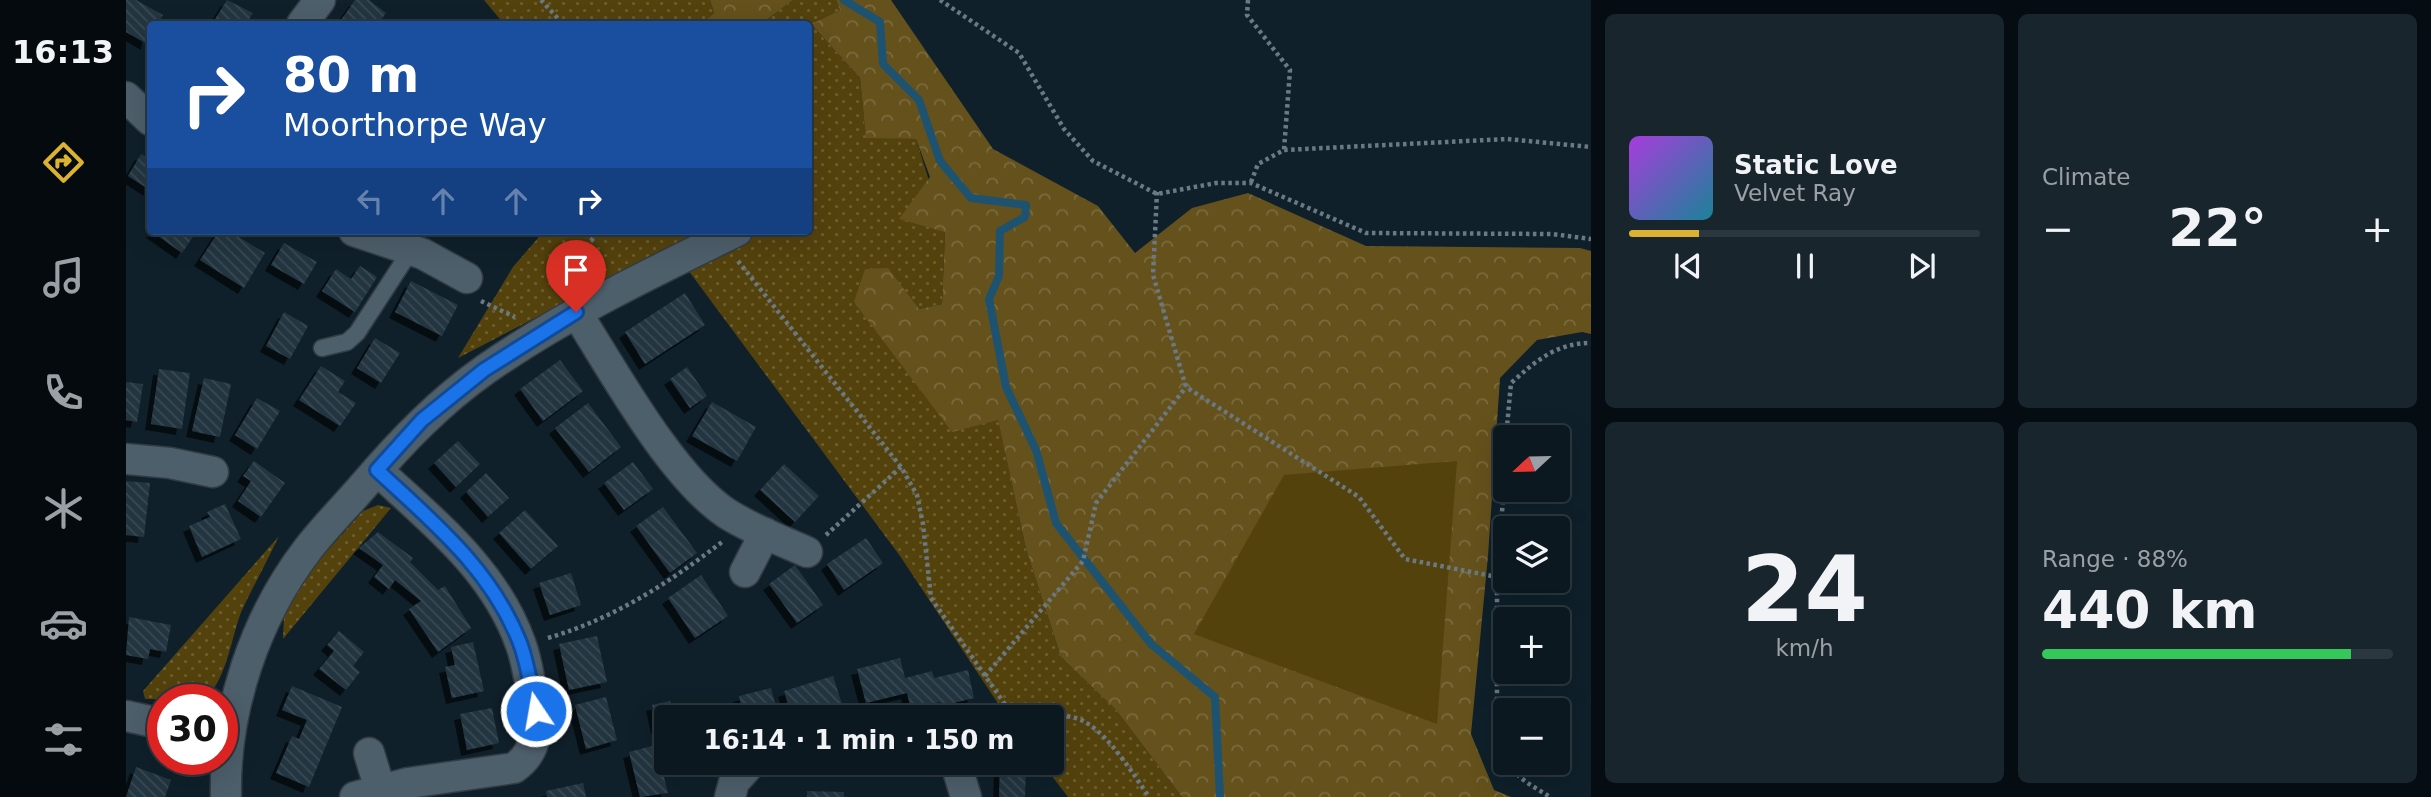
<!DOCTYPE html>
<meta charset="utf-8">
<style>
body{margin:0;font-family:"DejaVu Sans",sans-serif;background:#19252d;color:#f1f3f6;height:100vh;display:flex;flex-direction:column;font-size:26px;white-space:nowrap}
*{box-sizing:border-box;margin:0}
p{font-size:23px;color:#9aa0a5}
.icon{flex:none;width:38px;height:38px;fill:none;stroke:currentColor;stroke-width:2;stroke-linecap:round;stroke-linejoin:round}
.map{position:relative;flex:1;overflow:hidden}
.details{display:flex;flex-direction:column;gap:14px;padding:14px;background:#060d12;width:840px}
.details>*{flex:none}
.top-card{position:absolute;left:21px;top:21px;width:665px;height:214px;border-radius:7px;box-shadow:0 7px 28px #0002,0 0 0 2px #2b373e;background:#1a4fa0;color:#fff;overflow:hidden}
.needle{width:46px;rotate:248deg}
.controls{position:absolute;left:1367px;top:425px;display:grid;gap:14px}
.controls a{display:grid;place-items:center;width:77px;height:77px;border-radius:7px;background:#0b1820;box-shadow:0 7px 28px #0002,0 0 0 2px #2b373e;font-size:35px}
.speed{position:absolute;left:21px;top:684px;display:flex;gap:14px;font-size:35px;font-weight:700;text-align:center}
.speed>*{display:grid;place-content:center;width:91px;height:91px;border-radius:50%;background:#0b1820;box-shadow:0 7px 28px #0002,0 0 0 2px #2b373e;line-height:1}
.speed .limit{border:10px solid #d22;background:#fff;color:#111}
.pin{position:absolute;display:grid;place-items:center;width:60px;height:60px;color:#fff;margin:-72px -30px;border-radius:50% 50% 50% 0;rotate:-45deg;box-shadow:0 0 7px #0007}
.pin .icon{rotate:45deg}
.me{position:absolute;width:77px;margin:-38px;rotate:348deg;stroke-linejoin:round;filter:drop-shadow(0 0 5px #0008)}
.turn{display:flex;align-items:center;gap:24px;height:147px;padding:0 21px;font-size:32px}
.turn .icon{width:91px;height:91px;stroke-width:2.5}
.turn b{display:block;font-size:49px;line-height:60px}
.lanes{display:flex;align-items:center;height:66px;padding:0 21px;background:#0003;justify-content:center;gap:35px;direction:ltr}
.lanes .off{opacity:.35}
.big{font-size:52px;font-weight:700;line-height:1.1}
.details .card{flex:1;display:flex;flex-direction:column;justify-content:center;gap:10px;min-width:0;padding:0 24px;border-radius:10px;background:#19252d}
.details .dial{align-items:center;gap:0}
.dial b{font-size:91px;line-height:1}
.song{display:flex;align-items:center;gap:21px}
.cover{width:84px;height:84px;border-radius:10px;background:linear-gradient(135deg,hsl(280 70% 55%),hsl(190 70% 35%))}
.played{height:7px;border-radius:4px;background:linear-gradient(90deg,#dcb233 20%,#2b373e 20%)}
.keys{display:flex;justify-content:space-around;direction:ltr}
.heat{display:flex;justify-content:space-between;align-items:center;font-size:38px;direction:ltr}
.charge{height:10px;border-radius:5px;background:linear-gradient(90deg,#34c759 88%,#2b373e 0)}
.details .tiles{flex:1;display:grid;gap:14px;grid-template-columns:repeat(2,1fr)}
.trip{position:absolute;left:528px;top:705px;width:410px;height:70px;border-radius:7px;background:#0b1820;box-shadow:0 7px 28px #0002,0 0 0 2px #2b373e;font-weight:700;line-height:70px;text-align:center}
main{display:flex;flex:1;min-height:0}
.menu{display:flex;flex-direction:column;width:126px;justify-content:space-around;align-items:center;background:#040a0d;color:#9aa0a5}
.menu .icon{width:49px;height:49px}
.menu .on{color:#dcb233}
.menu b{font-size:32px;color:#f1f3f6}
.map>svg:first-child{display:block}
</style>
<main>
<nav class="menu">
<b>16:13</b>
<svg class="icon on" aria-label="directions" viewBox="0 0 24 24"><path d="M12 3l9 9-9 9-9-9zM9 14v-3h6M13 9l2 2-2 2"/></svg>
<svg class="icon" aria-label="music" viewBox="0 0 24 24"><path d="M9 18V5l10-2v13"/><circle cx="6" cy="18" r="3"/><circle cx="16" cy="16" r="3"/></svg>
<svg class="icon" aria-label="phone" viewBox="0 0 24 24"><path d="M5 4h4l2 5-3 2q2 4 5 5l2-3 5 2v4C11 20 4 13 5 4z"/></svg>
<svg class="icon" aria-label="climate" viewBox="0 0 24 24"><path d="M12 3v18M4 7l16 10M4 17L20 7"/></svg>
<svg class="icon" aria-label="car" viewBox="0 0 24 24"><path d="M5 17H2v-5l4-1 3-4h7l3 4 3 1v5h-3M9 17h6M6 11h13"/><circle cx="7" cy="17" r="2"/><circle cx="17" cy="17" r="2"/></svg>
<svg class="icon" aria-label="filters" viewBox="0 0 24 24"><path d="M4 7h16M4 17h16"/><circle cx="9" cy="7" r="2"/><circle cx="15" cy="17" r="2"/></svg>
</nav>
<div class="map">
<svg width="1465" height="797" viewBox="0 0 1465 797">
<defs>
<pattern id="grass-dots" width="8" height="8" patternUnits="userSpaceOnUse" patternTransform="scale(1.75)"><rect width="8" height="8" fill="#54420d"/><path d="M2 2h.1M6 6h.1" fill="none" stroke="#6d5e31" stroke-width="1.8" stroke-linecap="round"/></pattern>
<pattern id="forest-crowns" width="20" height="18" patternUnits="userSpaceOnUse" patternTransform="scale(1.75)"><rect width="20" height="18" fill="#64511c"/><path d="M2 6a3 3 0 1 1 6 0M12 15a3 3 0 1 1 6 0" fill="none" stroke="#7a6a3e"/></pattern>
<pattern id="building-back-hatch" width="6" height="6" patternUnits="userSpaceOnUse" patternTransform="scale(1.75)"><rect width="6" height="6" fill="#243540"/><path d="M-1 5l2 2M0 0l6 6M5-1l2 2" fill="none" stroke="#394953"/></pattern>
<filter id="shadow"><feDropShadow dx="-6" dy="6" stdDeviation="0" flood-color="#0009"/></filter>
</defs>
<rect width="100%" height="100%" fill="#0f202a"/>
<path fill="url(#grass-dots)" d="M358 0H584L588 13 575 24H378Z
M667 0H710L714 10 685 24 734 78 740 137 790 139 819 232 816 304 793 309 872 419 900 549 935 657 990 710 1056 797H942L916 763H926V718L881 717 774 556 545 247 332 358 387 267 418 231H682V24H635Z
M252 505 265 508 157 639 158 616 168 595 193 560 237 511Z
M153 536C141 561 128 585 116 610 106 632 99 695 72 700L19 699 17 691Z"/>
<path fill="url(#forest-crowns)" d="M584 0H667L635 24H575L588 13Z
M710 0H765L867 149 972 206 1009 253 1066 208 1122 193 1240 246 1454 248 1465 251V334L1456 332 1411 340 1374 378 1362 556 1345 734 1368 790 1385 797H1056L990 710 935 657 900 549 872 420 826 432 728 302 739 269 762 268 793 309 816 304 819 232 773 219 804 177 790 139 740 138 734 78 685 24 714 10Z"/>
<path fill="#54420d" d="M1331 461 1311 724 1068 634 1158 475Z"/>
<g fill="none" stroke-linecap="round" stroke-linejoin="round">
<path stroke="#1d5371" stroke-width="8" d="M718 0 754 22 757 64 793 100 814 161 845 198 900 205 899 217 874 231 873 276 863 299 880 387 910 450 930 523 1025 644 1089 697 1094 797"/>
</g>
<path fill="url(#building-back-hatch)" filter="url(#shadow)" d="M0 0H10L37 15 32 24H24L21 44 0 32Z
M101 0 127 13 120 24H86Z
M229 0H243L260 13 252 24H220L215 20Z
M15 154 24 159V190L2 176Z
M25 231H71L56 253Z
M93 231H103L139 253 118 288 74 260Z
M158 243 191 262 178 284 145 265Z
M234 266 251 277 229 312 196 291 210 269 225 279Z
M285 281 332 305 316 336 269 312Z
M559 293 579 325 519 364 499 332Z
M158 312 182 326 164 359 140 346Z
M249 338 274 353 255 383 231 368Z
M434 360 457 391 417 421 394 389Z
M195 366 219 381 212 392 230 403 214 426 173 400Z
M561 367 581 396 564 408 544 379Z
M33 369 64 373 56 429 25 424Z
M78 378 105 384 94 437 66 431Z
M0 382 17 384 11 422 0 420Z
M131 398 154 411 131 449 109 435Z
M586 402 630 427 611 461 566 436Z
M462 403 495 447 463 472 429 428Z
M332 441 354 464 330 487 308 463Z
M128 461 159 483 135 517 112 501 125 481 117 476Z
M507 462 527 489 498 510 478 483Z
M658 464 693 496 669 522 634 490Z
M360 473 383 498 362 517 340 492Z
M0 481 24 483 18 537 0 535Z
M99 504 115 539 76 557 63 526 84 517 81 512Z
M537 507 571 553 544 573 510 526Z
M399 510 432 546 405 569 373 533Z
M252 532 287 558 284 562 312 590 319 586 345 628 312 652 283 609 295 601 269 580 263 589 248 577 257 565 233 548Z
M740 538 757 563 718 590 701 564Z
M669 565 697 605 671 623 643 584Z
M445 573 455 605 424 615 413 583Z
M575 575 602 616 569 638 542 598Z
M3 617 45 625 40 652 24 649 22 659 0 655Z
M213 631 238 652 227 666 234 672 220 690 193 669 208 651 201 645Z
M471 636 481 682 443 690 433 644Z
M347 642 358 691 326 698 319 667 329 665 325 647Z
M774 658 779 678 806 671 808 678 842 670 848 698 815 706 814 702 785 709 781 693 740 703 731 669Z
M707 676 716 704 666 718 658 691Z
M166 686 216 707 183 787 150 773 166 736 173 739 181 720 156 710Z
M645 688 653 718H618L613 696Z
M480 697 491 740 460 749 449 705Z
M544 701 547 715 596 704 599 718H541V726L531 728 526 705Z
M366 708 373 743 341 750 334 714Z
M530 745 542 793 514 797 503 752Z
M10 767 45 780 39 797H0Z
M874 767 900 768 899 797H873Z
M457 783 460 797H421L420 791Z
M681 791 718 792V797H681Z"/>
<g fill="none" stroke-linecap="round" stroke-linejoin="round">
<g stroke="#333c44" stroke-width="19">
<path id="lane" d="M196 348 221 342 231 333 285 250"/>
</g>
<g stroke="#333c44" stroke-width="33">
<path id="street" d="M176 24 194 0
M0 97 24 120
M228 231 297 254 341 278
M450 312C487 370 544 475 600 513 625 529 654 540 681 552
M0 459 44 463 87 472
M619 572 639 533
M0 716 37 724
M243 753 254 789
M835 763 833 774 840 797
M100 797C98 710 129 618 182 549 199 527 219 507 238 485 275 442 313 402 360 369 439 314 525 273 611 231
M229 797 282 783 388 768C413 751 412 724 407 697 403 680 401 661 395 645 369 570 307 522 251 470
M604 797 608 782 625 763"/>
</g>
<path stroke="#6b7982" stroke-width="4.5" stroke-dasharray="3.5 3.5" stroke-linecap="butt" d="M415 0 437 24
M814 0 893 53 938 129 967 161 1031 194 1090 183H1125L1240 233 1426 234 1465 239
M1122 0 1121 15 1164 70 1158 150
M1125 182 1132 164 1158 150 1381 139 1465 147
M1031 192 1027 275 1060 387 1233 497 1279 559 1371 577
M612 261 775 467 791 495 797 524 805 598 885 713
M435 288 450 260 473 231
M355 301 389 317
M1380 438 1385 383C1410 361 1430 343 1465 343
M1379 473 1371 577V726L1378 763 1400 782 1424 797
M700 535 775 467
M422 638C489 618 541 584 596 542
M859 676 957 561 970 503 1060 387
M879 718C890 710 904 713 916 714 929 715 948 715 959 722 983 735 1008 775 1023 797"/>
<use href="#lane" stroke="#4d5f6b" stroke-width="16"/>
<use href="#street" stroke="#4d5f6b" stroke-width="30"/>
</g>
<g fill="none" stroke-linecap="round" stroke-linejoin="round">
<g stroke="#114b97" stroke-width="18">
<path id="route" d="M410 711C405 689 402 664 394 643 365 569 307 522 251 470L296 420 358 370 450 312"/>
</g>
<use href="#route" stroke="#1a73e8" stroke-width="12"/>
</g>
</svg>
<div class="controls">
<a><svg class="needle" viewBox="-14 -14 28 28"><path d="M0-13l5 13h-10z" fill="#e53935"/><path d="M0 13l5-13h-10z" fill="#9aa0a5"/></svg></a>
<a><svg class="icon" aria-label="layers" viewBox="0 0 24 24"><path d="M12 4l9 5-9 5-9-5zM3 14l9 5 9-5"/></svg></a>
<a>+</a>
<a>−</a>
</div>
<div class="speed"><div class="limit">30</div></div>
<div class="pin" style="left:450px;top:312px;background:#d93025"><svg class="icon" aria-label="arrive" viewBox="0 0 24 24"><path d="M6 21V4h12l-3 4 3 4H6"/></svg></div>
<svg class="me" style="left:410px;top:711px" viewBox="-20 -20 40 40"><circle r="17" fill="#1a73e8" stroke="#fff" stroke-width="3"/><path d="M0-11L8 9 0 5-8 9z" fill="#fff"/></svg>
<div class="trip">16:14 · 1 min · 150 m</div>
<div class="top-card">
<div class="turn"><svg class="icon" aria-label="right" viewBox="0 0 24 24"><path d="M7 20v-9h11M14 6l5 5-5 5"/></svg><div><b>80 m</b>Moorthorpe Way</div></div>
<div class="lanes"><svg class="icon off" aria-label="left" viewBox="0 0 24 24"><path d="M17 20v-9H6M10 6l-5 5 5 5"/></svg><svg class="icon off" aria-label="ahead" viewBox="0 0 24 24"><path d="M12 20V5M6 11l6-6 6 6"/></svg><svg class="icon off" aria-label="ahead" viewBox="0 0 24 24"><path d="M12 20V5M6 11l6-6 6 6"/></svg><svg class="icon" aria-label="right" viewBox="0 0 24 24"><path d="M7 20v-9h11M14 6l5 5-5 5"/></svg></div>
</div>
</div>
<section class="details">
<div class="tiles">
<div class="card">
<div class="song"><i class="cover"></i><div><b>Static Love</b><p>Velvet Ray</p></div></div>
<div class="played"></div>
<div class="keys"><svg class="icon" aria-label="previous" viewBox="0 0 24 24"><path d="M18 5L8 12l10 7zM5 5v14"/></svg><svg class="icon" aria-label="pause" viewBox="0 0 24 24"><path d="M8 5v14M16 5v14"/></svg><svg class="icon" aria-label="next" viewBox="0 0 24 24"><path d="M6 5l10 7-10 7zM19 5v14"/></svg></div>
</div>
<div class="card"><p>Climate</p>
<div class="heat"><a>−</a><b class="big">22°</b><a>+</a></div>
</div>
<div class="card dial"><b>24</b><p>km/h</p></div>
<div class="card"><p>Range · 88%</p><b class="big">440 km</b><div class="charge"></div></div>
</div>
</section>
</main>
